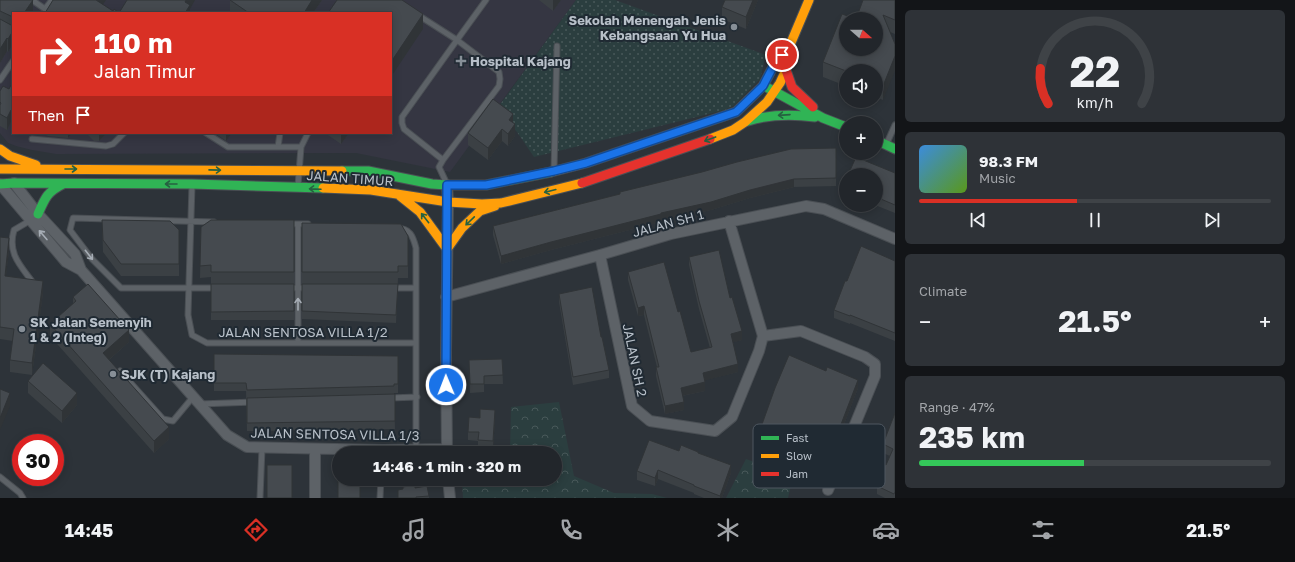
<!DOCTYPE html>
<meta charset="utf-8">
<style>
body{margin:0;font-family:"Golos Text",sans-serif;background:#2e3237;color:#f1f3f6;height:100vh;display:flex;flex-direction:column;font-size:15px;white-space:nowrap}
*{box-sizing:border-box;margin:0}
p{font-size:13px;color:#a2a5a9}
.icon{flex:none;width:22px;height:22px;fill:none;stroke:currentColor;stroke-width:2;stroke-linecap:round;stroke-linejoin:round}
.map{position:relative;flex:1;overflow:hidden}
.details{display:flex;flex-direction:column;gap:10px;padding:10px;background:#131518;width:400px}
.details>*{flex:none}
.top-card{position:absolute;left:12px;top:12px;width:380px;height:122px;border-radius:0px;box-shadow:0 2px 10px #0003,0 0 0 1px #3f4347;background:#d93025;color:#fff;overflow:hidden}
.needle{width:26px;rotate:111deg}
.fabs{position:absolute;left:839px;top:12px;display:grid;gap:8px}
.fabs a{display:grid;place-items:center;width:44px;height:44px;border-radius:50%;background:#22262b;box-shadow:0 2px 10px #0003,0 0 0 1px #3f4347;font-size:20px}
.speed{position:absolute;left:12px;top:434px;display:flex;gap:8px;font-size:20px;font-weight:700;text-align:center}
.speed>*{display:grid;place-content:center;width:52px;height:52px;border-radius:50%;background:#22262b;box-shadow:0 2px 10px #0003,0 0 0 1px #3f4347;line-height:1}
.speed .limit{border:6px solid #d22;background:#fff;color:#111}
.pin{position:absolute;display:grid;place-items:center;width:34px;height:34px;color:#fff;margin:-17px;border:2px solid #fff;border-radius:50%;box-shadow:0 1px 4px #0007}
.me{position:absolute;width:44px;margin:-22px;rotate:359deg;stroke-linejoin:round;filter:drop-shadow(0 0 3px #0008)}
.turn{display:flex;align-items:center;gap:14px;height:84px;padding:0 16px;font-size:18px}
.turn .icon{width:52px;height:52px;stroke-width:2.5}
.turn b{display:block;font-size:28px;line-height:34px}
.then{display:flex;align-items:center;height:38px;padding:0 16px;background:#0003;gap:8px;font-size:15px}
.big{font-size:30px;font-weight:700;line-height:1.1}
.details .tile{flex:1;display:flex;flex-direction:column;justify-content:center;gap:6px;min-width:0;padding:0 14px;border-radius:6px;background:#2e3237}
.details .dial{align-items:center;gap:0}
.dial svg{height:104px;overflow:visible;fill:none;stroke:#3f4347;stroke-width:7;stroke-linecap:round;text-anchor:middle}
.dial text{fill:#f1f3f6;stroke:none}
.song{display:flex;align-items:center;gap:12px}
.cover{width:48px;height:48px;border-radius:6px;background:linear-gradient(135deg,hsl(210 70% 55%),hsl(90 70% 35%))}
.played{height:4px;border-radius:2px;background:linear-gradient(90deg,#d93025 45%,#3f4347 45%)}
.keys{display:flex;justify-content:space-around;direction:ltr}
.heat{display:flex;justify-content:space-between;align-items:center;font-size:22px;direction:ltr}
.charge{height:6px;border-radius:3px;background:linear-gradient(90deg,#34c759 47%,#3f4347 0)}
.trip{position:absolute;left:332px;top:446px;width:230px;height:40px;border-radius:20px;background:#22262b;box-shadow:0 2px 10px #0003,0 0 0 1px #3f4347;font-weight:700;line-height:40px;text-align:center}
.menu{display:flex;height:64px;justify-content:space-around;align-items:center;background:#0e0f11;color:#a2a5a9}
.menu .icon{width:28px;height:28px}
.menu .current{color:#d93025}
.menu b{font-size:18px;color:#f1f3f6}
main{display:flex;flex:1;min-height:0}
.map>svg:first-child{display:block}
</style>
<main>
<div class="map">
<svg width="895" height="498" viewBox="0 0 895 498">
<defs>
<pattern id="forest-crowns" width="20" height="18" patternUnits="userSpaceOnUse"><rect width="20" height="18" fill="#2b3e3f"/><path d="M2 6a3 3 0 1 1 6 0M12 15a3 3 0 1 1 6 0" fill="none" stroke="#485859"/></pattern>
<pattern id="park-dots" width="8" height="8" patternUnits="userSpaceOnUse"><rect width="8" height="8" fill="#2b3e3f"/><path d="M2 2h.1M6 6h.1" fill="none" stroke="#485859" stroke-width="1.8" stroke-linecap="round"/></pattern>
</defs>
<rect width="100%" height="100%" fill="#2d3339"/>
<path fill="#353642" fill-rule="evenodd" d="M0 0H576L450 172 356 153 56 154 32 150 16 146 8 143 0 133ZM13 13H391V133H13Z"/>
<path fill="url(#forest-crowns)" d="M559 402 574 476 614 493 652 494 667 498H463L462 482 510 484V479H555V453H510L511 407Z
M746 459 793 476 788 498H726Z"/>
<path fill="url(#park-dots)" d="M576 0H615L766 55 760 79 733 106 725 110 534 157 517 132 496 110Z"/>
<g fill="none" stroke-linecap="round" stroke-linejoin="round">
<g stroke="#4a4f54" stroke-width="7">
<path id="lane" d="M32 0 45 9 52 0
M418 15 457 40 486 0
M0 80 13 61
M206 133 228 147H301
M32 139 106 146 113 144 124 133
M886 145 895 125
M278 147 280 133
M443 160 404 129 402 123V117L457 40 499 72 500 79 499 86 443 160 439 167 446 182
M554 170 557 46
M192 185 188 315 192 335 207 343H416
M298 186 301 147 308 133
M31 220 14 230C7 254 21 266 34 284
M214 222 73 218 70 230 92 259 121 288H217
M288 224H308
M396 228C410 228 413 236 416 248V449
M287 288H307
M391 288H416
M298 343V224
M120 371 163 419 173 421 193 397
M390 398 417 397
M200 404 254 402
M0 477 20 493 23 498
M260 498 262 448
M380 498 381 479"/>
</g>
<g stroke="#4a4f54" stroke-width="12">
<path id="street" d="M14 183 38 214 75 254 81 270 227 435 247 447 383 450 446 449
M0 184 66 262 81 270
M729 221 763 336
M600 255 632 406 650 421 715 431 732 417 759 351 763 336
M446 297 600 255 671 234 806 206 824 209 895 239
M763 336 801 331 865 357 875 364V376L828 490
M447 453 446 353 448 202 447 185
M448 479 450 498
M315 498V449"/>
</g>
<g stroke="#4a4f54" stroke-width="11">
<path id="fast" d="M768 88 823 118 846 127
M748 121C770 114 792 114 815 117
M876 140 895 149
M342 171H368L432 184 447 185H486L551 172
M0 184 14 183 192 184 323 188
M38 214C45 198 47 192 63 184"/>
</g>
<g stroke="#4a4f54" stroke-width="11">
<path id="slow" d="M710 139 733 130 745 122 767 102 780 83 786 70 790 45 809 0
M0 149 10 156 36 165
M0 169 342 171
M551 172 586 163 736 112 763 86 774 65 790 46
M323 188 371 190 448 202 482 204 501 203 582 183
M400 196 420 212 447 249 462 228 480 211 495 206"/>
</g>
<g stroke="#4a4f54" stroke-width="11">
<path id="jam" d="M786 70 792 87 813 107
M582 183 710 139"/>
</g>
<use href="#lane" stroke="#5d6267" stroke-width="5"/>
<use href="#street" stroke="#5d6267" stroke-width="10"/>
<use href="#fast" stroke="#30b455" stroke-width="9"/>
<use href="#slow" stroke="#ff9f0a" stroke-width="9"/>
<use href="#jam" stroke="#e5322d" stroke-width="9"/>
</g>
<path fill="#3b4044" d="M0 0H33V13H13V44L8 52 7 51 0 63Z
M229 0H322L313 13H230V0Z
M539 0H561L553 11Z
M725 0H758L746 29 722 19V7Z
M895 0V34L890 32 883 100 876 97V71H846V86L823 77V62L856 19Z
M13 86V123L11 122 7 130 0 126V91L9 89Z
M513 123 515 136 508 146 502 141 488 160 468 145V133Z
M42 133H72L68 138 48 136Z
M86 133H107L99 141H94Z
M215 133H232L226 141Z
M325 133H349L341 144Z
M836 148V186L794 187 750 198 711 210 661 221V222L551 250 501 264 493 235V226L620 194V192Z
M895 173V213L875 205H876V175Z
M846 181V193L845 192V184Z
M102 220 179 230V276H121L103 252Z
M294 220V320H211V277L200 278 201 227Z
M302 223 408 236V278H398L396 323 302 319Z
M0 237 9 250 6 276 43 293 32 375 10 372V360L13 341 0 339Z
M689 257 730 298 742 340 733 342 738 372 705 380V391L682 396 684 410 665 414 656 376V367H657L644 315 638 316 628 280V272L678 312 691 352 710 348 699 309 689 265Z
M895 261V341L850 323V324L834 318V310L847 281Z
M559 294 601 337 609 370V378L573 385 559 302Z
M73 297 129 342 109 360 169 439 154 453 50 336V324L73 304Z
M214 354 398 356V393H394L395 429 247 431 246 391H214Z
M502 359 503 384H484V392L470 393 469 360Z
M28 381 77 405 62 423 28 393Z
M858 388 825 474 782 457 781 459 756 449V441Z
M895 413V498H885L877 494V485L871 483V475L886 465 890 456 883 453V444Z
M480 418H495L493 449 478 448V441L468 440V432Z
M679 451 698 453 731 473 722 498H704L694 494V493L658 479 655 486 637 480V471Z
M415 488 429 496V498H398V490Z"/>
<path fill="#303437" d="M33 0V13H24Z
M96 0H106L97 13Z
M186 0H195L190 9V13H185V2Z
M312 0H322L313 13H304Z
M553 0H561L553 11Z
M753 0H758L746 29V17Z
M423 14V29L391 77V62Z
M13 31V44L8 52V39Z
M7 38V51L0 63V49Z
M895 56V71L883 100V86Z
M11 110V122L7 130V118Z
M513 114V126L509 120Z
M515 124V136L508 146V134Z
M502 129V141L488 160V148Z
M68 133H72L68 138Z
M99 133H107L99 141Z
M226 133H232L226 141Z
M341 133H349L341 144Z
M794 179V187L750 198 711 210 661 221V222L551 250 501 264V256L551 242 750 190Z
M9 238V250L5 288V276Z
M43 281V293L32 375V363Z
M644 306V315L638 316V308Z
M129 330V342L103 365V353Z
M742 331V340L731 343V334Z
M738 364V372L703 381V373Z
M858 380V388L825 474V466Z
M705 382V391L681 396V388Z
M10 393V406L0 430V418Z
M77 393V405L62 423V411Z
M684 402V410L665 414V406Z
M495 410V418L493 449V441Z
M169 427V439L154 453V441Z
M731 465V473L722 498H720V496Z
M658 470V479L655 486V478Z"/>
<path fill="#454a4f" stroke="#303437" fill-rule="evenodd" d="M0 0H33L24 13H13V17L0 11Z
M53 0H96L113 11 114 9 119 13 127 0H186L185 2 190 5 185 13H45Z
M230 0H312L304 13H249Z
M337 0H402L423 14 391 62V13H328Z
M725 0H753L746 17 722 7Z
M863 0H895V20L883 15 895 44V56L883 86 876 83V71H846L823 62 842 14 856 19ZM846 19H876V49H846Z
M0 19 11 25H13V31L8 39 7 38 0 49Z
M11 85 13 86V111L11 110 7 118 0 114V105L1 103 0 102V91L3 86 9 89Z
M493 99 513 114 509 120 515 124 508 134 502 129 488 148 468 133Z
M836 148V178L794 179 750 190 711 202 661 213V214L551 242 501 256 493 226 620 194V192L702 172 737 162 791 149Z
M856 157 895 173V205L876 197V175H848Z
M102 220 170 221 179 230V264H121L103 240Z
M211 220H294V272H211V265L200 266 201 227Z
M302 223 401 224 408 236V266H398V272H302Z
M0 237 9 238 5 276 43 281 32 363 10 360 14 329 0 327Z
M861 246 895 261V333L850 315V316L834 310 845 281H847Z
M719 250 730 298 732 297 742 331 731 334 738 364 703 373 705 382 681 388 684 402 665 406 656 367H659L644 306 638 308 628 272 664 262 678 312 680 311 691 352 712 347 699 301 689 257Z
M88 284 129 330 103 353 169 427 154 441 50 324 76 301 73 297Z
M211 284H294V311L211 312Z
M302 284H398L396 315 302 311Z
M592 287 601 337H602L609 370 573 377 559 294Z
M214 354 398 356V384H394V386L247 390 246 383H214Z
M789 355 826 371 827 367 858 380 825 466 782 449 781 450 756 441 775 388Z
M502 359 503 375 484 376V384H470L469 360Z
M43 363 77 393 62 411 28 381Z
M0 389 10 393 0 418Z
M395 394V421L247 423V398Z
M480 409 495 410 493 441 478 440 479 432H468L469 417 480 418Z
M895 413V492L894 494 877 486 880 479 871 475 877 461 886 465 893 449 883 444Z
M649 440 679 451 681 445 698 452V453L731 465 720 496 694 486V485L658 470 655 478 637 471Z
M338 463H339V479H360V498H338Z
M267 465H292V498H267Z
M415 485V488L427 486 429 496 416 497V498H398V490L403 489V487Z"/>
<defs><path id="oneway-shaft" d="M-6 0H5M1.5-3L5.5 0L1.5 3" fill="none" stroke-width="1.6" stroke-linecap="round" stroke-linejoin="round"/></defs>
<g stroke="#266141">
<use href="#oneway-shaft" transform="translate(784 115) rotate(176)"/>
<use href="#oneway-shaft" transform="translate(710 139) rotate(160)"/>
<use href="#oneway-shaft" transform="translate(71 169)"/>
<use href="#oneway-shaft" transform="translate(215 170) rotate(1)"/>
<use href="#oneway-shaft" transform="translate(171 184) rotate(-180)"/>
<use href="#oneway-shaft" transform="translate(315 189) rotate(-178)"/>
<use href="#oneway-shaft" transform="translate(550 191) rotate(166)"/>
<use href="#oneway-shaft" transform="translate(425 218) rotate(-128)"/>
<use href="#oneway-shaft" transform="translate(470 221) rotate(136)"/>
</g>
<g stroke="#a6adb5">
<use href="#oneway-shaft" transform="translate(43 235) rotate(-131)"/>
<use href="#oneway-shaft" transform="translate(89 255) rotate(52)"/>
<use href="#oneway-shaft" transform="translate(298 304) rotate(-90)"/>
</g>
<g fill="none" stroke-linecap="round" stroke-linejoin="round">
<g stroke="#114b97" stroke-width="10">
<path id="route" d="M446 385 447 185H486L554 171 586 163 736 112 763 86 774 65 782 55"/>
</g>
<use href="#route" stroke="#1a73e8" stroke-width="7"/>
</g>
<g fill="#878f97" stroke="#202a33" stroke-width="1.5">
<circle cx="734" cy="27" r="4"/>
<path d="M459 55h4v4h4v4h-4v4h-4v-4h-4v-4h4z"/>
<circle cx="22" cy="329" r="4"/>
<circle cx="113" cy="374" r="4"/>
</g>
<g text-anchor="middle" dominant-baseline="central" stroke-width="4" stroke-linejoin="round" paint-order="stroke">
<g font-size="13" font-weight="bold" fill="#b8c0c9" stroke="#202a33" text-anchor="start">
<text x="726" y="20" text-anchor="end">Sekolah Menengah Jenis<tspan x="726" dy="15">Kebangsaan Yu Hua</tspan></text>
<text x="470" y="61">Hospital Kajang</text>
<text x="30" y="322">SK Jalan Semenyih<tspan x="30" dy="15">1 &amp; 2 (Integ)</tspan></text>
<text x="121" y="374">SJK (T) Kajang</text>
</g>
<g font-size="13" fill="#b8c0c9" stroke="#202a33">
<text transform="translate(350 178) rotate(4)">JALAN TIMUR</text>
<text transform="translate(668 223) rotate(-15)">JALAN SH 1</text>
<text x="303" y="332">JALAN SENTOSA VILLA 1/2</text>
<text transform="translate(635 360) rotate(78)">JALAN SH 2</text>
<text transform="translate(335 434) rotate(1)">JALAN SENTOSA VILLA 1/3</text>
</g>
</g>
<rect x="753" y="424" width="132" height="64" rx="6" fill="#202a33" stroke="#4e5760" stroke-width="1"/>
<rect x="761" y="436" width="18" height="4" fill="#30b455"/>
<rect x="761" y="454" width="18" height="4" fill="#ff9f0a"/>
<rect x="761" y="472" width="18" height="4" fill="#e5322d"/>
<g font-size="11" fill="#b8c0c9">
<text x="786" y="442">Fast</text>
<text x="786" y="460">Slow</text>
<text x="786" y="478">Jam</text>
</g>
</svg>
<div class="fabs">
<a><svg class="needle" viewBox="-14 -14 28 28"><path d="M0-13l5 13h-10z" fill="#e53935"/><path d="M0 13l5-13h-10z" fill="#a2a5a9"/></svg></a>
<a><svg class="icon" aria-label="sound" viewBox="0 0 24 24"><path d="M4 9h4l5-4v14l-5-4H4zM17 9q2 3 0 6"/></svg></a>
<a>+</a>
<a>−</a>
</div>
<div class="speed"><div class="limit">30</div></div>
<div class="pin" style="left:782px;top:55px;background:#d93025"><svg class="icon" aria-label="arrive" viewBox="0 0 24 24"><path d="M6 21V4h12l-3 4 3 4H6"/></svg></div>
<svg class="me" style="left:446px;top:385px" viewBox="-20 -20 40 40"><circle r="17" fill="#1a73e8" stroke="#fff" stroke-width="3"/><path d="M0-11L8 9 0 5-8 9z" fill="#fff"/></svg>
<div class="trip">14:46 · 1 min · 320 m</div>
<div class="top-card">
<div class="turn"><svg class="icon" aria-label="right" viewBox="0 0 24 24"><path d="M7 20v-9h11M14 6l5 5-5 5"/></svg><div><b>110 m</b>Jalan Timur</div></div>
<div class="then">Then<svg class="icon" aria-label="arrive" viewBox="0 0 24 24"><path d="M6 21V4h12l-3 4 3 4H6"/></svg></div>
</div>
</div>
<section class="details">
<div class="tile dial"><svg viewBox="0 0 100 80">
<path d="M14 69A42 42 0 1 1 86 69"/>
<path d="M14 69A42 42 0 0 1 8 42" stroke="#d93025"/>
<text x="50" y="56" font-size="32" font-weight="700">22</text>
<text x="50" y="72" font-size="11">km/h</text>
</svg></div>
<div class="tile">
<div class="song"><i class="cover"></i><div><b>98.3 FM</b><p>Music</p></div></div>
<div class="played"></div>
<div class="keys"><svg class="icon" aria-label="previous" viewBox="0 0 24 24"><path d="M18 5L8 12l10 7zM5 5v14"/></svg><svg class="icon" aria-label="pause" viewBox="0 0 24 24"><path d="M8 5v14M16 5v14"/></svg><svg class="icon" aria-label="next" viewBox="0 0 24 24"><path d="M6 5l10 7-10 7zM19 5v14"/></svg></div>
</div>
<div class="tile"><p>Climate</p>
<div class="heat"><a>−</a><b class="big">21.5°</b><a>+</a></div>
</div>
<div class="tile"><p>Range · 47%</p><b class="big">235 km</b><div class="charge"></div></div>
</section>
</main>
<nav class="menu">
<b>14:45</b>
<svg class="icon current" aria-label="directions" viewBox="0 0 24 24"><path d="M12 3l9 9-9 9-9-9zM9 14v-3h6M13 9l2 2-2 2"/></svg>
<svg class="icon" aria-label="music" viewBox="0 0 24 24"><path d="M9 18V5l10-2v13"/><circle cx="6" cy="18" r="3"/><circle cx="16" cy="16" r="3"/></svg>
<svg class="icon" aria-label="phone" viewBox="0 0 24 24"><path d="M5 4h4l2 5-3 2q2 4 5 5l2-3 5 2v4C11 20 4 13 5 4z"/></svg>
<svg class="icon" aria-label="climate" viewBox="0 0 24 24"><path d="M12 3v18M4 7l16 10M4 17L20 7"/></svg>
<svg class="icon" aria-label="car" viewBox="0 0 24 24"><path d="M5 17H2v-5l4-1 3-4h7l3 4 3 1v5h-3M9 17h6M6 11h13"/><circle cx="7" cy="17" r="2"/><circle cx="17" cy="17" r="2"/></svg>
<svg class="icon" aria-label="filters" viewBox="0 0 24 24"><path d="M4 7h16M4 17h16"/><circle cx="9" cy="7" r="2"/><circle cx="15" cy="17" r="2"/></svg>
<b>21.5°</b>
</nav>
